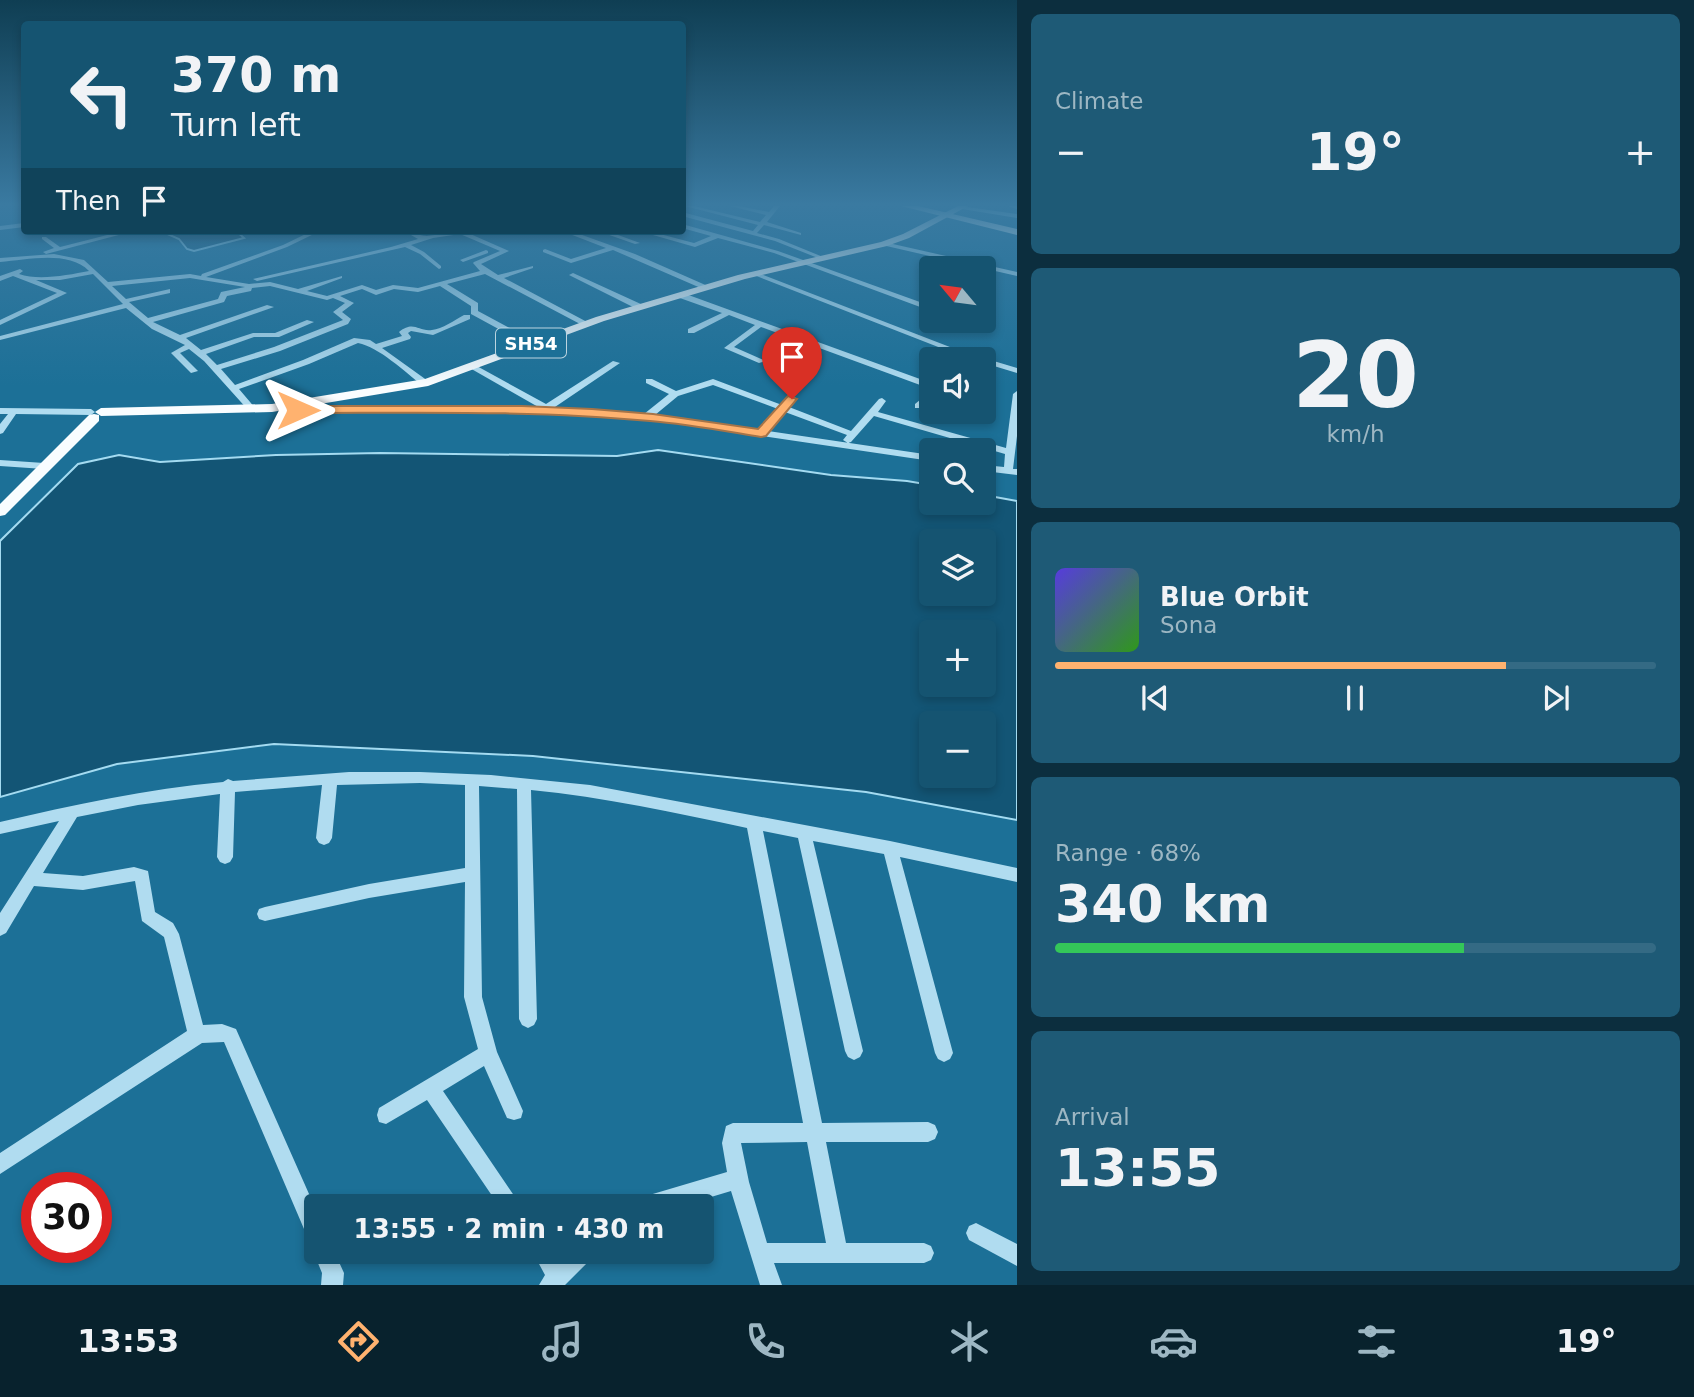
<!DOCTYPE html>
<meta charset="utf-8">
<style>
body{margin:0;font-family:"DejaVu Sans",sans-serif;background:#1e5a76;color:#f1f3f6;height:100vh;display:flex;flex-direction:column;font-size:26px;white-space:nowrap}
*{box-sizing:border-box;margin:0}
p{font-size:23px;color:#9db7c3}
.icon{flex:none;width:38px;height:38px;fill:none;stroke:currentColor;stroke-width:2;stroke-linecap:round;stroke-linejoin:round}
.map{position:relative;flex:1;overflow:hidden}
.sheet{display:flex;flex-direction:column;gap:14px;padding:14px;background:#0c2e3e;width:677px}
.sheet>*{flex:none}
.hud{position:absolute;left:21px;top:21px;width:665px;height:214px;border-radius:7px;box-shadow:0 4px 10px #0003;background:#155471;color:#f1f3f6;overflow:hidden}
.needle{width:46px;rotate:299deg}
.tools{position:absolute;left:919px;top:256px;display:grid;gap:14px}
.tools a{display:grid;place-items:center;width:77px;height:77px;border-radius:7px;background:#155471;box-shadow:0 4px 10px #0003;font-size:35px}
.speed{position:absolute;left:21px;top:1172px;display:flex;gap:14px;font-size:35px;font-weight:700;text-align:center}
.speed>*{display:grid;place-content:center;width:91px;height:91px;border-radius:50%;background:#155471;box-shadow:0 4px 10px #0003;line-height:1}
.speed .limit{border:10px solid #d22;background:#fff;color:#111}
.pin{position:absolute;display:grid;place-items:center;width:60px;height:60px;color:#fff;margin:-72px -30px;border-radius:50% 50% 50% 0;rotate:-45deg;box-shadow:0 0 7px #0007}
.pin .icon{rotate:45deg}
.me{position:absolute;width:77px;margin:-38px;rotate:90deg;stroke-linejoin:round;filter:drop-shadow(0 0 5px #0008)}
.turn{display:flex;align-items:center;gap:24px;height:147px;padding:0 35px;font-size:32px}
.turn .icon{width:91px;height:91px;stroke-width:2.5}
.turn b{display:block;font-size:49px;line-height:60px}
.then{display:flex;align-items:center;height:66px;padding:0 35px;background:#0003;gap:14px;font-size:26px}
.big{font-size:52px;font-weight:800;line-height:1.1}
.sheet .tile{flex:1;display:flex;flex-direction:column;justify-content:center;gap:10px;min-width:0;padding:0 24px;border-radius:10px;background:#1e5a76}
.sheet .dial{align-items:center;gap:0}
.dial b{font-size:91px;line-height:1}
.song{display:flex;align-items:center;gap:21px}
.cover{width:84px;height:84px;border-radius:10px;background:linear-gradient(135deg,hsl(250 70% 55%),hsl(110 70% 35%))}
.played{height:7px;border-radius:4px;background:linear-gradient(90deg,#ffb26f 75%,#346a84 75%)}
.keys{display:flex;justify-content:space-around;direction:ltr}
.heat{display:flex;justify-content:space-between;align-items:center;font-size:38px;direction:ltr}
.charge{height:10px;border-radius:5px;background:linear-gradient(90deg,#34c759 68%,#346a84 0)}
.trip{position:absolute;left:304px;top:1194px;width:410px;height:70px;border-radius:7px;background:#155471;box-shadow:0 4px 10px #0003;font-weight:800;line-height:70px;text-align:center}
.tabs{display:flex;height:112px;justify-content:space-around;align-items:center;background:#08222d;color:#9db7c3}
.tabs .icon{width:49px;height:49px}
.tabs .current{color:#ffb26f}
.tabs b{font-size:32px;color:#f1f3f6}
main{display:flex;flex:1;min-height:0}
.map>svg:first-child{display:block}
</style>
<main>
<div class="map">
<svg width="1017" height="1285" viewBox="0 0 1017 1285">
<rect width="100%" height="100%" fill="#1c7097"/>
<path fill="#135575" stroke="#a4dbf1" stroke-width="2" fill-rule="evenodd" d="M167 231H236L244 238 194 251 187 249 179 239 165 233Z
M658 450 831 475 907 481 931 485V502H984V495L1017 501V820L866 792 533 756 274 744 117 764 0 797V541L78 464 119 455 160 462 276 455 380 453 617 456ZM931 541H984V593H931ZM931 632H984V684H931ZM931 723H984V775H931Z"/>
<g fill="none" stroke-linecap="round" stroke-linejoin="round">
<path fill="#b0dcf0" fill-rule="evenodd" d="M685 206H694L760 222 766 215 730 206H739L769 212 774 206H780L767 222 801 233V235L764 225 757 233 779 239 828 259 823 260 775 241 682 216V212L753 231 758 225Z
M960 206 1017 214V218L962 209Z
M1009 206H1017V209L1010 207Z
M24 223V227L0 230V226Z
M682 224 778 251 931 306V311L774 253 718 238 695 247 653 235 656 233 694 243 711 236 682 228Z
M123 231H134L46 254 43 252 54 248 42 239V237H46L60 247Z
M312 231H320L287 247 206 277 249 284 270 282 298 289 342 276V278L307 291 327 296 362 285 376 290 393 285 418 288 480 271 473 263 474 262 500 251 460 234 433 238 411 245 424 252 441 266V268L439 269 420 254 405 247 257 281 253 279 391 247 418 239 404 231C412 231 419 236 427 236 443 234 458 231 474 231L468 233 509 251 481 264 498 275 533 266V268L504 278 589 323 582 325 485 274 447 284 478 303V311L534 341V345H528L471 314V306L440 286 418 292 394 289 376 295 362 289 340 296 354 303 342 312 351 319 348 324 280 351 221 369 235 385 303 360 354 338 370 340 376 344 402 336 399 332C414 320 418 332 432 330 442 329 455 320 464 315H470V319L433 335 411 331 408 333 411 337 410 339 382 348 428 381V385H422C405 372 379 347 358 343L309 364 239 389 256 409 252 412 249 411 204 361 189 349 180 353 198 371 191 373 171 353 185 345 152 329 126 308 0 340V336L123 304 93 274 60 280H36L67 293 0 325V320L57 293 13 276 0 281V276L20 269 23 271 19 274C39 281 68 275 89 271 68 250 27 260 0 262V258L54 254 84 260 108 282 190 274 201 276 202 274 283 245ZM190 278 245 287 221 292 218 299 148 318 129 302 170 293V289L126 299 112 286ZM270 286 327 300 333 298 345 303 333 312 343 320 274 347 217 365 206 354 254 337H279L314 322 307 320 275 333H253L201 350 186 338 274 307 267 305 180 335 153 322 224 302 227 296 251 291 252 288Z
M562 231H571L635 254 710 287 703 289 613 250 571 263 543 252V250L545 249 571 259 606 248Z
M598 231H607L640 243 635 244Z
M884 242 1017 272V276L882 245V243Z
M486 250 488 251V253L463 262 460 260Z
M573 273 643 305 644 307 637 309 569 275Z
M754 273H758L981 359H969L754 275Z
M677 293H683L931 383V389L803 342 781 358H775V354L796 340 761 327 734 347 766 361 759 363 724 348 755 325 729 315 694 333H688V329L722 313 677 297Z
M983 359H987L1017 368V373L984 363Z
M613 361 620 363 552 409 644 414 669 394 646 383V379H652L676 391 713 379 782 405 789 397H795L796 399 789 407 851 431 879 399 882 398 886 401 878 412 1006 448 1013 394 1017 391V436L1013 469H1017V475L984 471V465L1004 467 1005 454 874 416 851 442 848 443 843 440 847 435 785 412 768 431 931 455V461L653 420 522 413H298L283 406 287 403 299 407 540 408 468 367 475 365 546 404ZM713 385 778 409 759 430 655 415 678 396Z
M931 391V399L921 408H915V404Z
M0 408 91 409 95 412 91 415 16 414 3 433 0 434V424L8 414H0Z
M0 460 44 463 49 466 44 469 0 466Z
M349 772H420L491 775 590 785 890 841 1017 868V882L900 857 953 1053 950 1059 944 1062 938 1059 935 1053 884 854 813 841 863 1051 860 1057 854 1060 848 1057 845 1051 798 838 763 831 822 1123 928 1122 935 1125 938 1132 935 1139 928 1142H826L846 1243H924L931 1246 934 1253 931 1260 924 1263H774L782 1285H760L731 1191 681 1206H636L639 1199 646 1196 727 1172 722 1143 726 1126 733 1123H803L747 828C676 813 604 797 531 790L537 1019 534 1025 528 1028 522 1025 519 1019 517 789 479 786 482 997 497 1052 523 1111 521 1118 514 1120 507 1118 484 1066 443 1091 521 1206H499L427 1100 386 1124 379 1122 377 1115 379 1108 478 1049 464 997 465 882 369 898 265 921 259 919 257 914 259 909 265 907 369 884 465 868V785L420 783 337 785 332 838 329 843 324 845 319 843 316 838 322 785 235 792 233 857 230 862 225 864 220 862 217 857 220 794 138 805 77 817 43 873 83 876 134 867 148 871 155 912 173 923 179 934 203 1025 222 1024 236 1029 317 1212V1251H334L344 1273 343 1285H321L322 1273 313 1251 315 1245 310 1243 224 1042 202 1043 0 1174V1153L187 1031 164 937 142 921 135 881 83 890 34 886 6 933 0 936V913L59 821 0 834V822C73 805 147 789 223 782L228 779 233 781ZM807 1142 826 1243H767L749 1182 741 1143Z
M976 1223 1017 1244V1266L969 1240 966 1233 969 1226Z
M532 1251H555L561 1260 570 1251H595L592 1258 565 1285H539L545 1275Z"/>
<path fill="#f9fdff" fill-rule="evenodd" d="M958 206H968L909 238 887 246 745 279 604 321 428 386 272 412 101 416 95 412 101 408 272 404 425 379 596 317 738 275 881 242 903 234Z
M94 414 99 415V421L5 515 0 516V504L89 415Z"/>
<path fill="#fff" fill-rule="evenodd" d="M901 206H918L1017 229V235Z"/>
</g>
<linearGradient id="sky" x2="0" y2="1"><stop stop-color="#0f3e53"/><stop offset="0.53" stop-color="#3a7aa1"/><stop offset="1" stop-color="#3a7aa1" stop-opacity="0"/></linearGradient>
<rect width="1017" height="386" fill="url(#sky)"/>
<path fill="#ffb26f" stroke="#a67448" stroke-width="2" d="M788 396 797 399 766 436 761 437C724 431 687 424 650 421 533 410 415 413 298 413L292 410 298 406H522L592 409 653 414 758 429Z"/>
<g text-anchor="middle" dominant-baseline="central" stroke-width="7" stroke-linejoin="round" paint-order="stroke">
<rect fill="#1c7097" stroke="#bbd4e0" stroke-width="2" x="496" y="328.5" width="70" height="29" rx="5"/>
<g font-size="18" font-weight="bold" fill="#fff">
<text x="531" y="343">SH54</text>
</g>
</g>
</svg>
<div class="tools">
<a><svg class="needle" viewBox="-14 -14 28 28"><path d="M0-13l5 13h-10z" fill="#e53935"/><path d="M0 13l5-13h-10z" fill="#9db7c3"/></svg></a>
<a><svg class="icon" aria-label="sound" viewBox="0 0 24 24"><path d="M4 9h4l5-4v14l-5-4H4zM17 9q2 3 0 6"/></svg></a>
<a><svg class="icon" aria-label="search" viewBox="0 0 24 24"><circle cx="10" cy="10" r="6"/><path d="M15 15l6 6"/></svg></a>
<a><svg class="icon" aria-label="layers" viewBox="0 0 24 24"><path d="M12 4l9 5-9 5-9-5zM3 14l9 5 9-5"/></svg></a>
<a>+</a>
<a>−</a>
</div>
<div class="speed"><div class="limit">30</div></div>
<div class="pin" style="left:792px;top:399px;background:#d93025"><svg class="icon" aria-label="arrive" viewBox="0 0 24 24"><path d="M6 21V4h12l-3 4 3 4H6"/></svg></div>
<svg class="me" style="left:298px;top:410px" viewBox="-20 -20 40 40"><path d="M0-17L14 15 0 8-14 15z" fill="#ffb26f" stroke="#fff" stroke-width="4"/></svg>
<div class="trip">13:55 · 2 min · 430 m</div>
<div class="hud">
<div class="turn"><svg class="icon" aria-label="left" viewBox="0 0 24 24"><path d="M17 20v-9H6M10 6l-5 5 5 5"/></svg><div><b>370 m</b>Turn left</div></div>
<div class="then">Then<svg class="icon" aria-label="arrive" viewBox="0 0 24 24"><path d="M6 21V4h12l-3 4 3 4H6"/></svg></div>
</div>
</div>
<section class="sheet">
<div class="tile"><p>Climate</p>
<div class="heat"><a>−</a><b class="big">19°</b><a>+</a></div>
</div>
<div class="tile dial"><b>20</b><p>km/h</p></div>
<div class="tile">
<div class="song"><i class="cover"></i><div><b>Blue Orbit</b><p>Sona</p></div></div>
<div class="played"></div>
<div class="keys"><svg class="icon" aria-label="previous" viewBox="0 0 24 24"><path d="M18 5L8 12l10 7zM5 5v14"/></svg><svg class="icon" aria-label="pause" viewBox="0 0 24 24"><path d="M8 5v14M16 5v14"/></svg><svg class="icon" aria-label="next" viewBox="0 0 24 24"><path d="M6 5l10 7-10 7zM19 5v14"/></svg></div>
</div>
<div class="tile"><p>Range · 68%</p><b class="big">340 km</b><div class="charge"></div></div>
<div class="tile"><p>Arrival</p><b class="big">13:55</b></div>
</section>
</main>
<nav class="tabs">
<b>13:53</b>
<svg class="icon current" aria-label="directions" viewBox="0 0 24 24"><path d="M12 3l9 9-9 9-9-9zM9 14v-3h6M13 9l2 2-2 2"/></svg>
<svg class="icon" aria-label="music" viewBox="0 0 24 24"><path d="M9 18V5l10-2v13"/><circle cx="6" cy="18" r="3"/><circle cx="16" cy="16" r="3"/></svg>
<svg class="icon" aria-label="phone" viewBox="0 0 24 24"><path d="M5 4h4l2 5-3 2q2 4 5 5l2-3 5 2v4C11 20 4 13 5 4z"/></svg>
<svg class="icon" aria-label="climate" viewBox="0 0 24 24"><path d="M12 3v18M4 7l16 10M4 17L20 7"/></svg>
<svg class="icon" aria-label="car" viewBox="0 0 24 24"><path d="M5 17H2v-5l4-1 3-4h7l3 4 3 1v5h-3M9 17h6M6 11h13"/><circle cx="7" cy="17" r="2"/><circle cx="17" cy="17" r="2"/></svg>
<svg class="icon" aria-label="filters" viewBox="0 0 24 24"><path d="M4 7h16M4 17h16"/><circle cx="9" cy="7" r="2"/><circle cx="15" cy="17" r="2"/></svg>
<b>19°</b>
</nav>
